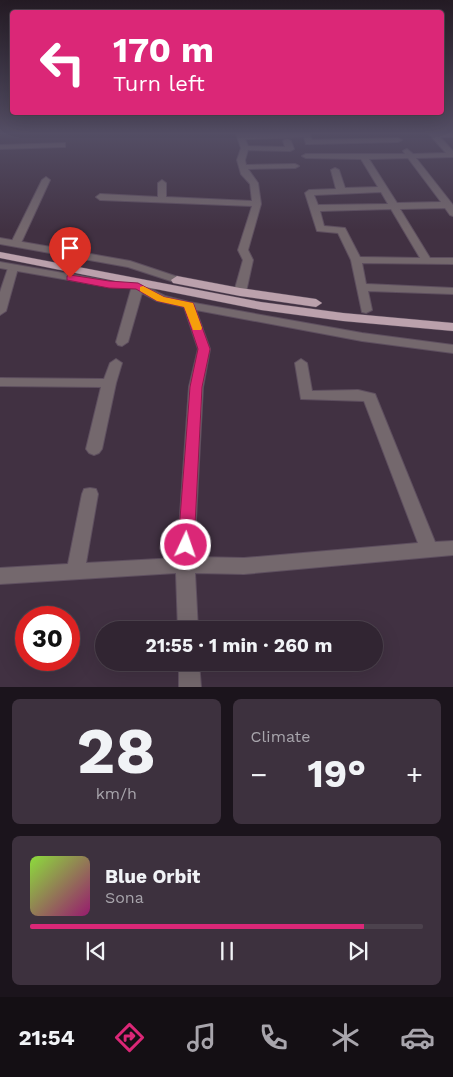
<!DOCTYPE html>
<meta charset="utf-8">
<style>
body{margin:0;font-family:"Work Sans",sans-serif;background:#3d313e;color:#f1f3f6;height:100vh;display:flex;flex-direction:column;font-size:19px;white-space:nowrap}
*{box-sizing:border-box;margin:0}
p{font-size:16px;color:#a8a5ac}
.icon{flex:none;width:28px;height:28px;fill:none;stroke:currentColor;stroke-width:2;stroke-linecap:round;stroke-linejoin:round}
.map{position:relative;height:687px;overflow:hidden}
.side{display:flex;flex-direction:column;gap:12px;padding:12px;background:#1b141c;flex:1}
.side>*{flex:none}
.hud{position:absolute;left:10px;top:10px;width:434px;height:105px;border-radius:5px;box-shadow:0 5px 20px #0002,0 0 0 1px #4c424d;background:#db2777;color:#fff;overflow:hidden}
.speed{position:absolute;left:15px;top:606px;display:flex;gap:10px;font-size:25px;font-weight:700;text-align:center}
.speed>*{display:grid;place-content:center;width:65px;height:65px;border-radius:50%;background:#312532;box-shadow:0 5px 20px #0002,0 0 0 1px #4c424d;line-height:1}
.speed .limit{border:8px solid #d22;background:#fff;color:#111}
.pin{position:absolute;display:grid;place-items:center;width:42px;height:42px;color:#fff;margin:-51px -21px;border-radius:50% 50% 50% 0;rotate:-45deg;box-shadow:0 0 5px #0007}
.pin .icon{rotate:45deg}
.me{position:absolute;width:55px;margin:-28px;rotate:3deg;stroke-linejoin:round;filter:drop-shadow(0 0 4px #0008)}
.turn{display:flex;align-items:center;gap:18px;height:105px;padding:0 20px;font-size:22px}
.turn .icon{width:65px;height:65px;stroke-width:2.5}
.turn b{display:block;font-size:35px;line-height:42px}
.big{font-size:38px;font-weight:700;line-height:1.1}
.side .tile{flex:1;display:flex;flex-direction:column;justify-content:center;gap:8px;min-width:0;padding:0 18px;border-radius:8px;background:#3d313e}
.side .dial{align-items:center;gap:0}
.dial b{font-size:65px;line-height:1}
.song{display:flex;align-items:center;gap:15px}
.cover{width:60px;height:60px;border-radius:8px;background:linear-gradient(135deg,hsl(90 70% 55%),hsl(320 70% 35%))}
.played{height:5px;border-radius:2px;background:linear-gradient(90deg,#db2777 85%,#4c424d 85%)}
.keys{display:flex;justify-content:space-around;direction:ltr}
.heat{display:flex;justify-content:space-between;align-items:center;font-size:28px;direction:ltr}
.side .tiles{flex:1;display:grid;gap:12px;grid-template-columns:1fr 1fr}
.tile:last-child{grid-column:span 2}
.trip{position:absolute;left:95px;top:621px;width:288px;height:50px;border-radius:25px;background:#312532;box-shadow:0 5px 20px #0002,0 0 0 1px #4c424d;font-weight:700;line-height:50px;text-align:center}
.tab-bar{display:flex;height:80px;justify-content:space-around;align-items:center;background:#140f14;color:#a8a5ac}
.tab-bar .icon{width:35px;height:35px}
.tab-bar .selected{color:#db2777}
.tab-bar b{font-size:22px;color:#f1f3f6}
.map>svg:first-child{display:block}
</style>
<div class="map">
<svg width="453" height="687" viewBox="0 0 453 687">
<rect width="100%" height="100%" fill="#413142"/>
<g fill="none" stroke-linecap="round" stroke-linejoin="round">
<g stroke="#5e4f5f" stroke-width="2">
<path id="minor" d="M236 134H310L312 140 398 138 402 140 398 142 309 144H306L304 137 245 139 248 146 285 147 283 141 287 139 291 141 294 149 290 151 248 150 245 160 246 165 295 164 299 166 295 168 248 169 258 183 261 204 248 250 253 260 246 292 240 295 234 292 243 260 238 250 252 206 100 200 96 197 100 194 158 197V183L162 180 166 183V197L252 201 250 184 241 174 237 160 241 148Z
M429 134H453V137H440L453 151V157L416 158 453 205V216L450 215 445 208 400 209 430 258H453V264L362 263 366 284 453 288V294L368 291 372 310 366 313 362 312 351 260 338 233 317 231 305 193 309 190 336 189 331 170 335 168 339 170 345 188 378 187 361 159 306 158 302 156 306 154H405L403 151 407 149 413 154 446 153ZM408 158 441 202 397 203 369 159ZM381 192 388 204 318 205 314 195ZM391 209 420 258 360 257 345 228 324 226 320 211Z
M65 143V147H62L0 149V145Z
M46 177 50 180 21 243 16 246 12 245 11 243 42 180Z
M13 265 18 268 6 311 0 315V292L8 268Z
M138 283 165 296 189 302 362 333 453 345V353L362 341 196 310 210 349 203 387 194 557 244 558 418 543 364 401 301 399 295 363 301 359 307 363 312 391 358 390 375 394 435 542 453 541V555L244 574 195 573 198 630H178L176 573 0 584V568L68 564 82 494 84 489 90 488 96 489 98 494 86 563 177 558 189 387 198 349 184 307 157 301 142 293 128 342 122 346 118 345 116 342 132 286Z
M116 359 122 363 116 383 102 449 99 453 94 455 89 453 86 449 101 387 0 386V378L104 379 110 363Z
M179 662H199L201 687H179Z"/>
</g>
<g stroke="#5e4f5f" stroke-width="2">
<path id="tertiary" d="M0 238 130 261 181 278 182 280 177 283 128 267 0 244Z
M0 262 109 281 155 283 161 286 155 289 109 287 0 268Z"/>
</g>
<g stroke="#5e4f5f" stroke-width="1">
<path id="trunk" d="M0 252 261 302 343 313 453 323V331L343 321 261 310 0 258Z
M177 276 240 288 316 299 322 303 316 307 240 296 173 283 171 280Z"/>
</g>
<use href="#minor" fill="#74686d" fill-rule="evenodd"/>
<use href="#tertiary" fill="#74686d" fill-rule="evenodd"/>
<use href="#trunk" fill="#bba1ac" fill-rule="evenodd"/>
</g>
<linearGradient id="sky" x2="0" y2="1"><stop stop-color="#241b24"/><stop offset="0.58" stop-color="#544e65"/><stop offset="1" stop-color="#544e65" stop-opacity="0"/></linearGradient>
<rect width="453" height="230" fill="url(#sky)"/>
<path fill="#db2777" stroke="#8e194d" d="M70 275 109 281 138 283 164 297 193 303 194 305 210 349 202 387 194 545 192 550 186 552 181 550 178 545 190 387 198 349 184 307 157 301 136 289 109 288 67 280V276Z"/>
<path fill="#f59e0b" d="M143 286 164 297 193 303 202 328 201 330H193L184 307 157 301 140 291V287Z"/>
</svg>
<div class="speed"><div class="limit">30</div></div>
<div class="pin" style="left:70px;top:278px;background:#d93025"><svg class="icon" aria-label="arrive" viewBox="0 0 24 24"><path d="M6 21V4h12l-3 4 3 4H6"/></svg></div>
<svg class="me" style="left:186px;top:545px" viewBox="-20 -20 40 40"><circle r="17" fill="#db2777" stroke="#fff" stroke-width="3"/><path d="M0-11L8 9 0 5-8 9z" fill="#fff"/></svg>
<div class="trip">21:55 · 1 min · 260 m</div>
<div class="hud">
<div class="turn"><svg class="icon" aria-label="left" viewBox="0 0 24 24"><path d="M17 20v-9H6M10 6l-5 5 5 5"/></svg><div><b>170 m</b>Turn left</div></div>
</div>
</div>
<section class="side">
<div class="tiles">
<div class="tile dial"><b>28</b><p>km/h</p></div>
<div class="tile"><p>Climate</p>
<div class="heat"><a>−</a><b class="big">19°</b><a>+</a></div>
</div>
<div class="tile">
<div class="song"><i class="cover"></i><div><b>Blue Orbit</b><p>Sona</p></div></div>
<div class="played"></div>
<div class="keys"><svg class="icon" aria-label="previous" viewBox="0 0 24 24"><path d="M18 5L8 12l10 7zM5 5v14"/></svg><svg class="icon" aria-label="pause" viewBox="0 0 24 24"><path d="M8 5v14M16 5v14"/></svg><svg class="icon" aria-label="next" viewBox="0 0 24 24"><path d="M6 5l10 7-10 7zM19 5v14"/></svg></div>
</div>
</div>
</section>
<nav class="tab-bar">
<b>21:54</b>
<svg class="icon selected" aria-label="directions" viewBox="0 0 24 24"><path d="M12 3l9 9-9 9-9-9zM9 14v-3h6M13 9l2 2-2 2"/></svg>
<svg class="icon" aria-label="music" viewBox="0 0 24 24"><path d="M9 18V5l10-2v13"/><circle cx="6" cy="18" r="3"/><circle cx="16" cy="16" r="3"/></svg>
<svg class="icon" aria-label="phone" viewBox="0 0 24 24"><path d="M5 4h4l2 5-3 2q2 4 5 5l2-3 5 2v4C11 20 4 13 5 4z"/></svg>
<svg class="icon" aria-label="climate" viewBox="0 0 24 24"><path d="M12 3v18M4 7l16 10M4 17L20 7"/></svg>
<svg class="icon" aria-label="car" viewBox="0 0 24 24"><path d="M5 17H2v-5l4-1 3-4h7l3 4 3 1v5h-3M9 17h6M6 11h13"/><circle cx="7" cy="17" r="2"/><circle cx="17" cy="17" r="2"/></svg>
</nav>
